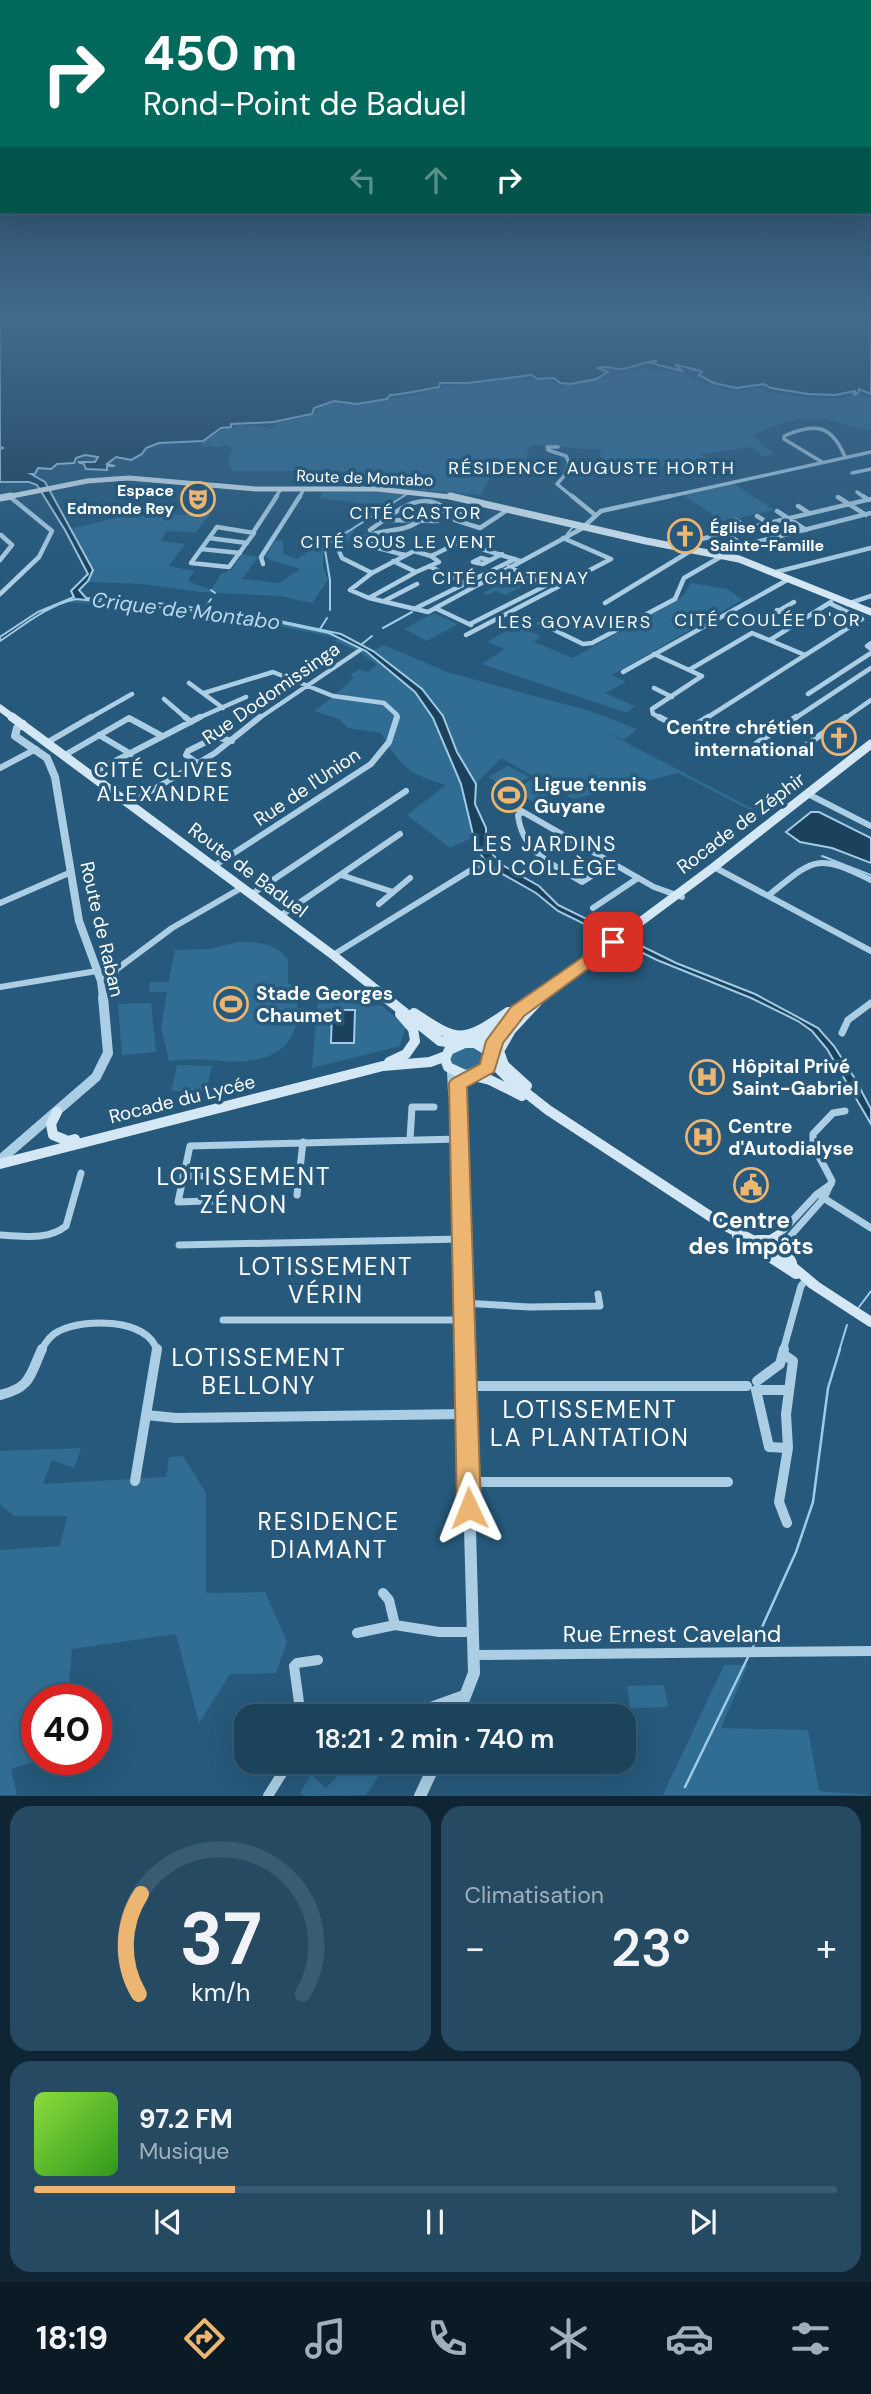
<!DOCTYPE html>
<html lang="fr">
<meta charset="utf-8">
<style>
body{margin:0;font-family:"DM Sans",sans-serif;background:#254a62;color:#f1f3f6;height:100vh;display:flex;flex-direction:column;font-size:26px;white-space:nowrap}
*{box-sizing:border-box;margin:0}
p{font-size:23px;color:#a0b0bb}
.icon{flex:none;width:38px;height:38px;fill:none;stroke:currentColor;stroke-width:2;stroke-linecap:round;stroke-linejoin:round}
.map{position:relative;height:1796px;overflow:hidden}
.drawer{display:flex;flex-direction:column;gap:10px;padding:10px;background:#0f2533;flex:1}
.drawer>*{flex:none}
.hud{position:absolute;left:0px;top:0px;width:872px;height:214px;box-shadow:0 7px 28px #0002,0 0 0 2px #3a5c72;background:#00695c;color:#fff;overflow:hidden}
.speed{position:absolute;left:21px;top:1684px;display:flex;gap:14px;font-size:35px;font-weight:700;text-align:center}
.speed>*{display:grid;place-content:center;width:91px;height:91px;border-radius:50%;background:#1c435c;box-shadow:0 7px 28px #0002,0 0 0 2px #3a5c72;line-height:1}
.speed .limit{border:10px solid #d22;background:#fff;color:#111}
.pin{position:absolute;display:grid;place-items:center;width:60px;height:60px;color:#fff;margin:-30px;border-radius:14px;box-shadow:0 4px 10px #0006}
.me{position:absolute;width:77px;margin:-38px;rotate:358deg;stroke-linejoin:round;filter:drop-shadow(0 0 5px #0008)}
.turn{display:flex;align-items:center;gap:24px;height:147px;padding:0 28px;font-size:32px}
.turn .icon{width:91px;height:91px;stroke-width:2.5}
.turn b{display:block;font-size:49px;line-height:60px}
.lanes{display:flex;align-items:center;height:66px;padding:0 28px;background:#0003;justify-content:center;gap:35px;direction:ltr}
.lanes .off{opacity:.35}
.big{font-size:52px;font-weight:600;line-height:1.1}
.drawer .card{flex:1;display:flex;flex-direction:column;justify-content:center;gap:10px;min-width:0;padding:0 24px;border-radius:21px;background:#254a62}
.drawer .dial{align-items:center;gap:0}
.dial svg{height:182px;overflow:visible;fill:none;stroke:#3a5c72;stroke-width:7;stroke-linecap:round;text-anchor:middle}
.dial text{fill:#f1f3f6;stroke:none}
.song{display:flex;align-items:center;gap:21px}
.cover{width:84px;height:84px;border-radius:10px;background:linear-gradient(135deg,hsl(90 70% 55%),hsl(110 70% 35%))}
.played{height:7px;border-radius:4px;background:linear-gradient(90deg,#ecb571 25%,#3a5c72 25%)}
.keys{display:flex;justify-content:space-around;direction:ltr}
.heat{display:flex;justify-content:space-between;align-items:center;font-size:38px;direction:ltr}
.drawer .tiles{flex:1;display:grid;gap:10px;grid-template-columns:1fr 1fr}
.card:last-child{grid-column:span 2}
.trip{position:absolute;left:234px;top:1704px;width:402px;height:70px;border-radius:21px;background:#1c435c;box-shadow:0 7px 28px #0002,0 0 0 2px #3a5c72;font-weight:600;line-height:70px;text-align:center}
.tabs{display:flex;height:112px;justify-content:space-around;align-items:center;background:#0b1b25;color:#a0b0bb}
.tabs .icon{width:49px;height:49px}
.tabs .current{color:#ecb571}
.tabs b{font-size:32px;color:#f1f3f6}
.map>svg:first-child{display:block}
</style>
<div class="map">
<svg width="871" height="1796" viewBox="0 0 871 1796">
<rect width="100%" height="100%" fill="#26597b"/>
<path fill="#316d93" d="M645 368 687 375 705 384 730 391H742L757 387 772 393 820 399 866 396 871 397V430C857 430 846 424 833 421 801 414 780 423 752 435L774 454 763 457 751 447 701 454 706 459 627 470 601 457 599 449C575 450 554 444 530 446L522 471 504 470 490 477 481 495 372 487 377 475 333 471H232L228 462 233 449 226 444 221 447 201 445 203 441C224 428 246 421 271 429L277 425 269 424 300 418 315 413 324 405 336 403 365 405 371 402H383L407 395 410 397 449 385 466 386 509 379 546 380 565 387 581 380 606 378 604 376Z
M733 483 774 510 723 522 683 495Z
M376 491 407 494 374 515 362 514 372 505 320 498 322 492Z
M132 507 163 515 210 514 196 532 167 531 161 541 185 544 169 566 194 571 188 581 211 590 221 574 232 569 242 554 258 557 242 579 279 583 300 569 270 560 265 556 276 540 283 541V554L297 559 308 551 304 536 334 540 346 529 355 530 346 543 329 545 323 549V567L328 580 312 603 280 596 200 592 143 584 88 582 93 570 70 529 116 518Z
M508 570 513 571 506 575 526 585 505 595 496 591 488 595 483 593 496 586 489 582Z
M691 583 728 589 742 600 612 675 626 682 605 693 635 706 627 713 482 664 505 649 487 642 515 626 541 636 534 642 573 658 683 596Z
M76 599 250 616 329 633 366 651 416 692 433 718 461 784 474 837 450 848 407 815 446 785C408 774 401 767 381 733L348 728 339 719 314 711C329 701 340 689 354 678L350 675 360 669 368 672 377 665 360 652 335 641 337 638C246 617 156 607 63 602Z
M434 613 458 624 427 641 404 629Z
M384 645 447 672 590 711 637 729 624 740 606 732 757 811 754 812 678 773 573 799 501 758 476 784 457 752 443 716 398 671 373 651Z
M508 766 529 777 509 789 488 777Z
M532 779 554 791 535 803 513 791Z
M237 942C256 942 276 942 288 960V984L299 986 297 1008H305V1011H298C294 1064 249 1064 207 1060 195 1058 182 1061 169 1061L161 1027 167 992H149L150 982H168V984L175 950 210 949Z
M318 998H359L360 1001H370L372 1006 381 1005 406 1026 400 1046 312 1068Z
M151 1003 156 1052 122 1055 118 1004Z
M460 1048H474L482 1053 483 1064 467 1071 451 1063 450 1056Z
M177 1065 212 1066 206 1091H171Z
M81 1448 74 1468 52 1460 43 1484 166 1477 169 1457 183 1456 206 1493V1593L265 1592 287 1642 276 1673 230 1674 199 1723 176 1634 72 1649 68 1699H37V1759H42L11 1769 17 1795H0V1550L60 1546 67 1516H14L0 1504V1451Z
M724 1665H748L721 1728 808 1730 819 1791 871 1795H663Z
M664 1685 668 1707 630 1708 627 1686Z
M351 1762H388L366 1795 305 1796 300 1793 311 1774 326 1788Z"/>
<path fill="#1b415c" stroke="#9fcbe5" stroke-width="2" d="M0 321H871V394L859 389 858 393 854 395 855 391 835 395 808 394 771 388 764 384 736 388 714 383 699 375 702 372 699 370H692L694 369 676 365 682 371 651 363 657 361C643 361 629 370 619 369 611 369 606 365 598 368L608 372 596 379 571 384 560 383 554 378 538 379 531 375 468 383H440L439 387C422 390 406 394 390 395L387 399 357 404 334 401 314 408 312 414 273 422 231 424V427L221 428 203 441 159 443 146 448 142 454 131 460 116 457 107 464 115 466H107V470L86 469 84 464 78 462H95L98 457 85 455 76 458 74 463 57 464 51 469 38 468 35 474H31L45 482 93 570 88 581 79 590 86 598 141 601 252 615 341 634 373 651 422 689 443 716 457 752 476 784 475 804 486 828V842L492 854 504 866 539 886 558 905 676 963 755 994 818 1028 834 1046 855 1079 871 1109V1124L827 1049 812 1031 798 1021 751 998 657 960 558 911 536 893 499 872 484 859 476 847 461 784 433 718 415 692 366 651 329 633 250 616 76 599C48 605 24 625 0 641V637L38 612 74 597 71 591 88 574 65 530 37 485 29 482H0V449L3 448 0 446Z
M811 812H819L871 838V863L832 848 800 842 786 832Z
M332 1010H355L354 1043H331Z"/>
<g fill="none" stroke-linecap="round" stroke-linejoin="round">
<path stroke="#9fcbe5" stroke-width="2" d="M567 534 573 527
M211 590 215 593
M204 610 211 599
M330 610V580L325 550 330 543 407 494
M383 628 412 612
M320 629 327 618
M362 644 372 636
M822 856 871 875
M859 1307 871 1291
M839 1351 847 1325"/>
<path stroke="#9fcbe5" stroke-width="2.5" d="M753 1647 796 1552 813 1502 828 1388 840 1349
M685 1787 749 1655"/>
<path stroke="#abcee4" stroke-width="3.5" d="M558 447H547L548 450 566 456 569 463 565 475 557 484 574 498
M822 462 784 439V436C815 422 832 425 845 457
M852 473 871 469
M857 492 865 498
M275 498 281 489
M299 498 304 489
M662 498 871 452"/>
<path stroke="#abcee4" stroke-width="4.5" d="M572 496 594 514
M863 496 869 500
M838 497 866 515
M798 506 809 513
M777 511 806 530
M461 513 455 520 480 528 509 509
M757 516 768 523
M736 520 748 528
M715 526 743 545
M217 527 254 533 229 567 191 563Z
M370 530C392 515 419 488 445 508L437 521 387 520
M254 531 277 496
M209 538 247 543
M563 538 611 559
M337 546 342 558 372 573
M679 547 680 544 871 499
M201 549 240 553
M713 553 871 513
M405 555 378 548 366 541V537C383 528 401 533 418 522
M0 560 12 545 1 535
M489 560 481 558 473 562 483 564 502 554
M393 561 416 572 439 562 431 556
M520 561 460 542 431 556 414 551 372 573 350 590 369 598 428 612 581 529 601 511 670 496
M263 564 261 557 300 496
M429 566 469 585
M509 567 547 585
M776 572 871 548
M0 594 39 557 52 531 9 496
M369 598 416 572
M384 601 417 584
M605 603 692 550
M847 604 871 596
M435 608 471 625
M414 609 515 559
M777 610 802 620
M540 623 583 644 592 643 675 599 684 578 724 555
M757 623 794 602
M470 624 547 585
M466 635 611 559
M770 640 831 602
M871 643 867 646 871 649
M654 654 702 676 652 709 653 714 663 719
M689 670 752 633 805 655
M623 672 789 579
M189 683 223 708
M654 688 672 697
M204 693 273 672 333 696 384 703 397 715 396 719
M808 694 871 653
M164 699 187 719
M88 719 132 694
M127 719H131
M196 719 246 697
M258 719 360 650
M705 719 862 619 829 603
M794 719 871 668
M844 719 871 700"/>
<path stroke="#abcee4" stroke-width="6" d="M185 717 191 722
M659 717C683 729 685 732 708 717
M99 735 131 754
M48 742 91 717
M757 743 796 717
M795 753 846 717
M65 755 129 718 162 736
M197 763 186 755 188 751 216 737 232 741
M0 768 36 749
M90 774 200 717
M808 794 871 826
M504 801 654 887 682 897
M129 804 215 753 260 717
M523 812 518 815C522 852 553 865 582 882L612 863
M214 866 371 764 389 742 397 717
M714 867 871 951
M341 875 393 892
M252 894 406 791
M769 895C815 858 816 853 871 880
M0 903 69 873
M379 904 410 878
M593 908 638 878
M280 916 400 834
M333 955 484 862
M101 981 172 928 243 887
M0 987 97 971H116"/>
<path stroke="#abcee4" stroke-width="7" d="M842 1033 848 1020 871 1003
M410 1139 412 1107H434
M183 1176H214
M297 1195 303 1142
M822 1197 871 1228
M234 1200 178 1202 190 1146 458 1139
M0 1235C22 1236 47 1241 66 1226L81 1173
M777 1237 817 1194 831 1184
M785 1242 824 1198 832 1181 813 1145V1134L833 1113 845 1111
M179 1245 461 1239
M463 1303 529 1307 600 1306 598 1294
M223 1320H463
M41 1351C45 1343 50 1335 59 1331 84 1318 149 1318 157 1351
M783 1351 801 1286 806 1280"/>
<path stroke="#abcee4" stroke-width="10" d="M783 1354 793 1361 786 1414 788 1448 779 1502 787 1523
M757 1381 780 1364 784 1349
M466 1386H747
M0 1395C31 1388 30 1375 42 1349
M146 1415 176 1418 466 1414
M788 1448 769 1447 756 1390H789
M135 1481 157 1349
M468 1482H728
M383 1593 389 1600 395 1625 439 1632H473
M357 1633 395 1625
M474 1655 871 1651
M301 1717 294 1666 297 1663 318 1660
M403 1717 464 1695
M268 1796 289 1762"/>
<path stroke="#abcee4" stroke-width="8" d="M23 724 17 728 15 736 47 758 55 777 79 921 101 981 103 998"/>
<path stroke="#abcee4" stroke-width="10" d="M452 1071 453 1093
M0 1160 96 1077 108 1053 103 997
M465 1351 457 1088 460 1081 469 1076"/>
<path stroke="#abcee4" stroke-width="12" d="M457 1717 474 1673 465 1349
M420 1796 436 1762"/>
<path stroke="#d4e7f4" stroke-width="5" d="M2 498 87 481 129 478 256 489H377L460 498"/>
<path stroke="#d4e7f4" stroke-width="7" d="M450 496 646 541 739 559 871 612
M0 498 11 496
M0 708 15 719"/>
<path stroke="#d4e7f4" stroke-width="9" d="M12 717 333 955 387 998
M538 998 714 867 871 744"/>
<path stroke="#d4e7f4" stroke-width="10" d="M385 997 440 1041 460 1044
M414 1013C459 1043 463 1043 508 1012
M465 1043H475L488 1051 491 1061 485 1070 465 1075 448 1067 445 1059 449 1050Z
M470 1043 486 1037 540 997
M490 1054 507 1024
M491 1061 511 1081 548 1110 722 1224 775 1252 816 1286
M389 1062 406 1054 415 1041 413 1029 400 1014
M474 1076 490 1080 522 1096
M527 1086 504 1065 499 1051 511 1030 537 1002
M57 1112 51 1124 53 1135 68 1141 75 1139
M0 1164 383 1066 430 1062 446 1056
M737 1236 796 1274
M757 1240H771L779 1235
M786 1240 785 1248 792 1263
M811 1283 871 1322"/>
</g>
<linearGradient id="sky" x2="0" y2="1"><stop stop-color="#153144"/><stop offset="0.56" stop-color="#416a8d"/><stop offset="1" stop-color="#416a8d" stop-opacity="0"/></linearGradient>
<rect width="871" height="573" fill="url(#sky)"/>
<path fill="#ecb571" stroke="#997649" stroke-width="2" d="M613 936 619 938 622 942 619 946 524 1016 503 1043 494 1072 467 1087 481 1508 478 1517 469 1520 461 1517 457 1508 449 1083 452 1079 480 1064 486 1041 511 1007Z"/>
<defs>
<g id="theatre-ring" transform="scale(1.75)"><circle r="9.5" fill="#26597b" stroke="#ecb571" stroke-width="1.5"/><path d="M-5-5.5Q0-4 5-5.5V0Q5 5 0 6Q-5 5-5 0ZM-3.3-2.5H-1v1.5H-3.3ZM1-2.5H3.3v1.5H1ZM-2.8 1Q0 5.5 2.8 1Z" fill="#ecb571"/></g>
<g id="church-ring" transform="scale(1.75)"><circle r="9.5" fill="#26597b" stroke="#ecb571" stroke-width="1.5"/><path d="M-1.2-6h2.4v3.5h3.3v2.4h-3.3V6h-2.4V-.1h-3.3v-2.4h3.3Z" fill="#ecb571"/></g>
<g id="stadium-ring" transform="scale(1.75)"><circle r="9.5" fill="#26597b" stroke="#ecb571" stroke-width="1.5"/><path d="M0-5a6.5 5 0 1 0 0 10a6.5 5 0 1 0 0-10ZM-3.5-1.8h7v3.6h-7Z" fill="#ecb571"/></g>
<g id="hospital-ring" transform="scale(1.75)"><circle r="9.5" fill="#26597b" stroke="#ecb571" stroke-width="1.5"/><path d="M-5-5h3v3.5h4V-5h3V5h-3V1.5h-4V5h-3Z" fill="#ecb571"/></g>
<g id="civic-ring" transform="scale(1.75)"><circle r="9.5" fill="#26597b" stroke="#ecb571" stroke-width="1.5"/><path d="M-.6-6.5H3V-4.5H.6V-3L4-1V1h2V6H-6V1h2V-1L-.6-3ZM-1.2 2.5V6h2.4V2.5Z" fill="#ecb571"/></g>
</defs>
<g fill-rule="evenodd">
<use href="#theatre-ring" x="198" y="499"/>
<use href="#church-ring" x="685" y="536"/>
<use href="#church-ring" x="839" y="738"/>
<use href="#stadium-ring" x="509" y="795"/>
<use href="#stadium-ring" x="231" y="1004"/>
<use href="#hospital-ring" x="707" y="1077"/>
<use href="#hospital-ring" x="703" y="1137"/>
<use href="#civic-ring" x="751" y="1185"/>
</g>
<g text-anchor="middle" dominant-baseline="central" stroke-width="7" stroke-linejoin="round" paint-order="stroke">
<g font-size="16" fill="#fff" stroke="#26597b">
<text transform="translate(365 478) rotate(2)">Route de Montabo</text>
</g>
<g font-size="16" font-weight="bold" fill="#fff" stroke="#26597b" text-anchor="end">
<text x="174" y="490">Espace<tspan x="174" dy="18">Edmonde Rey</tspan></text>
<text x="710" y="527" text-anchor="start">Église de la<tspan x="710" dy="18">Sainte-Famille</tspan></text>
</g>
<g font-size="18" letter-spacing="2" fill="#fff" stroke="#26597b">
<text x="592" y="468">RÉSIDENCE AUGUSTE HORTH</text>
<text x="416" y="513">CITÉ CASTOR</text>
<text x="399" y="542">CITÉ SOUS LE VENT</text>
<text x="511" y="578">CITÉ CHATENAY</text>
<text x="768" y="620">CITÉ COULÉE D'OR</text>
<text x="575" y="622">LES GOYAVIERS</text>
</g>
<g font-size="19" fill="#fff" stroke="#26597b">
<text transform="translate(271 693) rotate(-35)">Rue Dodomissinga</text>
<text transform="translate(307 787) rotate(-34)">Rue de l'Union</text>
<text transform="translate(741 823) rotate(-37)">Rocade de Zéphir</text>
<text transform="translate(248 870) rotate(37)">Route de Baduel</text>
<text transform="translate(102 929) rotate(77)">Route de Raban</text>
<text transform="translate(182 1099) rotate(-14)">Rocade du Lycée</text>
</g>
<g font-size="19" font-weight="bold" fill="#fff" stroke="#26597b" text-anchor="start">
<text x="814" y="727" text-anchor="end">Centre chrétien<tspan x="814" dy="22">international</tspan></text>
<text x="534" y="784">Ligue tennis<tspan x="534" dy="22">Guyane</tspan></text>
<text x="256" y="993">Stade Georges<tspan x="256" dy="22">Chaumet</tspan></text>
<text x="732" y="1066">Hôpital Privé<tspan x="732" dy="22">Saint-Gabriel</tspan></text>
<text x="728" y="1126">Centre<tspan x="728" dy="22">d'Autodialyse</tspan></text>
</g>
<g font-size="21" font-style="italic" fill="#b6d7ec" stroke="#26597b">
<text transform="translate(186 611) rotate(7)">Crique de Montabo</text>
</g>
<g font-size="21" letter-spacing="2" fill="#fff" stroke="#26597b">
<text x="164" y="770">CITÉ CLIVES<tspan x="164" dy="24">ALEXANDRE</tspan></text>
<text x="545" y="844">LES JARDINS<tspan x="545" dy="24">DU COLLÈGE</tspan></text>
</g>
<g font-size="23" font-weight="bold" fill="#fff" stroke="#26597b">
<text x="751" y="1220">Centre<tspan x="751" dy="26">des Impôts</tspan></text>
</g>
<g font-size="23" fill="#fff" stroke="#26597b">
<text x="672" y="1634">Rue Ernest Caveland</text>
</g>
<g font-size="24" letter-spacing="2" fill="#fff" stroke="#26597b">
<text x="244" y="1176">LOTISSEMENT<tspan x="244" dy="28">ZÉNON</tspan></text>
<text x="326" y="1266">LOTISSEMENT<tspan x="326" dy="28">VÉRIN</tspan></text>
<text x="259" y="1357">LOTISSEMENT<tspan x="259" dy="28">BELLONY</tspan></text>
<text x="590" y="1409">LOTISSEMENT<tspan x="590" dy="28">LA PLANTATION</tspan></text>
<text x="329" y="1521">RESIDENCE<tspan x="329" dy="28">DIAMANT</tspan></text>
</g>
</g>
</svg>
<div class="speed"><div class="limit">40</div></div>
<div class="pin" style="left:613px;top:942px;background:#d93025"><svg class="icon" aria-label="arrive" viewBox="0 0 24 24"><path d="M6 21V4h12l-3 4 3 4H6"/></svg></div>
<svg class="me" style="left:469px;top:1508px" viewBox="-20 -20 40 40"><path d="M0-17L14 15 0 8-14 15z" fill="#ecb571" stroke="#fff" stroke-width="4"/></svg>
<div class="trip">18:21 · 2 min · 740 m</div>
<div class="hud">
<div class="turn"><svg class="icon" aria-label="right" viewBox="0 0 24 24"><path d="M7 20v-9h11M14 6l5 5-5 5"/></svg><div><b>450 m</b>Rond-Point de Baduel</div></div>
<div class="lanes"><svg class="icon off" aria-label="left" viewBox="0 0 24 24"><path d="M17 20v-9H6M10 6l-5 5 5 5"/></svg><svg class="icon off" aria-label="ahead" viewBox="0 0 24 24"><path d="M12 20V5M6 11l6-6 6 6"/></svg><svg class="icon" aria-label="right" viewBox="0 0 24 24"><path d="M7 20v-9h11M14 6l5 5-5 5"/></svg></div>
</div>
</div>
<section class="drawer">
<div class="tiles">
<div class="card dial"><svg viewBox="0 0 100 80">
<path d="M14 69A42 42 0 1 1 86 69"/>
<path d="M14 69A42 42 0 0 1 15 25" stroke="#ecb571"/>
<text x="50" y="56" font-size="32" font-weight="700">37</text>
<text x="50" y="72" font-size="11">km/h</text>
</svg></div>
<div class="card"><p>Climatisation</p>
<div class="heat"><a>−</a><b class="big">23°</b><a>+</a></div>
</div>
<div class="card">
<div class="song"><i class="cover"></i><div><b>97.2 FM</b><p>Musique</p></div></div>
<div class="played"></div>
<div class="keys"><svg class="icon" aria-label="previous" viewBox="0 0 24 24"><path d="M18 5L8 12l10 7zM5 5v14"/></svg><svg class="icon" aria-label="pause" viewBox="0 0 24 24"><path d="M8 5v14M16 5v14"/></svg><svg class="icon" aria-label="next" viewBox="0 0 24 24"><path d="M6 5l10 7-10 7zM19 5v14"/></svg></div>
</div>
</div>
</section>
<nav class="tabs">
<b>18:19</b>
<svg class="icon current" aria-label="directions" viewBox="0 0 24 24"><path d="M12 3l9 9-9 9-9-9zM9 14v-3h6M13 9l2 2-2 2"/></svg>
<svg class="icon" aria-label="music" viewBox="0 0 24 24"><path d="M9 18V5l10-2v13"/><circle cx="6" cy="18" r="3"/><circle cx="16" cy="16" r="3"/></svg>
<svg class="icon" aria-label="phone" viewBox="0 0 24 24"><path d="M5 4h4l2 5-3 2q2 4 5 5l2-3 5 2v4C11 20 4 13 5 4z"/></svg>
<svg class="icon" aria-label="climate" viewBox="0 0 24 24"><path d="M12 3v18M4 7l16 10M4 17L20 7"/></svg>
<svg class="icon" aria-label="car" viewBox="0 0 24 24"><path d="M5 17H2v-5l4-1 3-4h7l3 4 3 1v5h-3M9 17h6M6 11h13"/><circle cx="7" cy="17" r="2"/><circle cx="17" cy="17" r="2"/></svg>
<svg class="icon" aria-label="filters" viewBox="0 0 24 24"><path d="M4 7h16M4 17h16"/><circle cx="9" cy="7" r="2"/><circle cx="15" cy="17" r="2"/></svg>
</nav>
